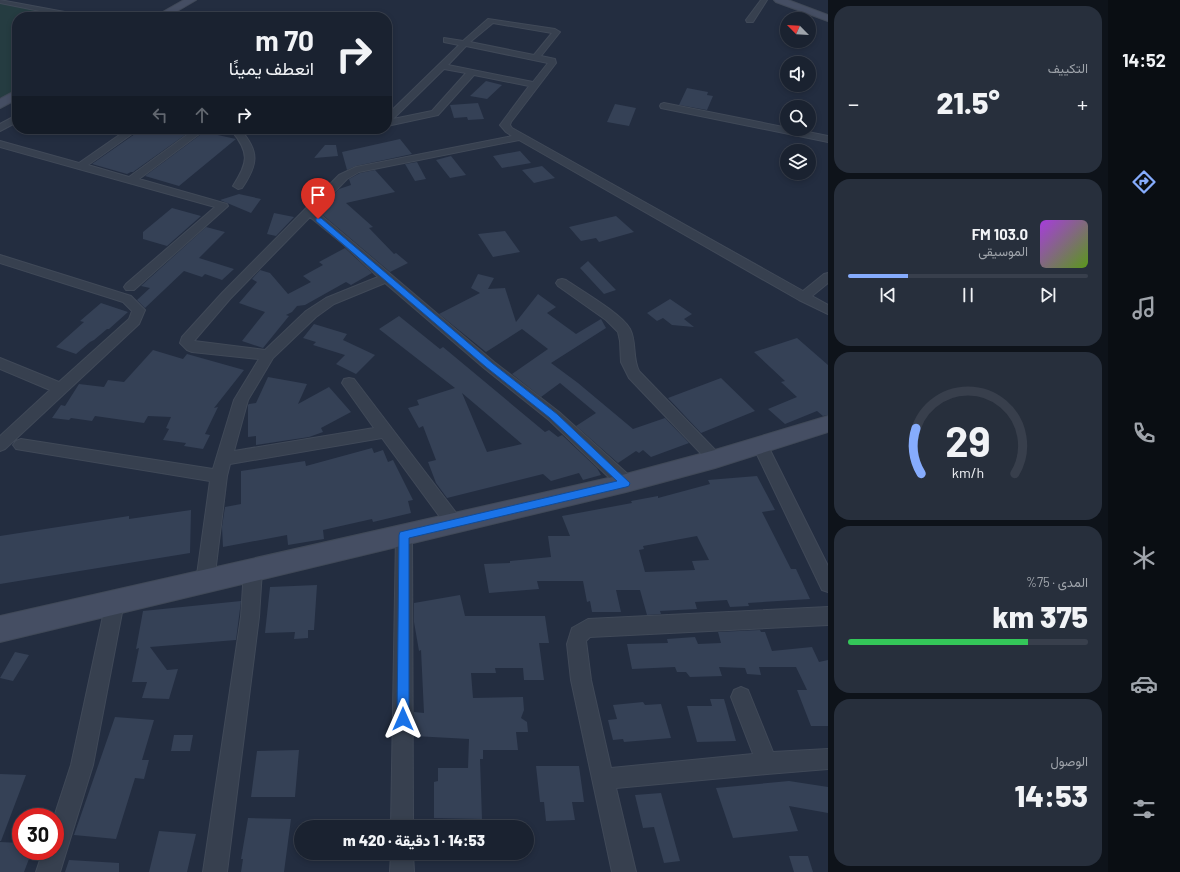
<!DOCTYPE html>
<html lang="ar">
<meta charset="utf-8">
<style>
body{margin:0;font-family:Barlow,Vazirmatn,sans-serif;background:#272f3c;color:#f1f3f6;direction:rtl;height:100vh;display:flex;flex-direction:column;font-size:15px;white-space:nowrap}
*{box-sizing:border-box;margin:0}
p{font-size:13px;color:#9fa4ab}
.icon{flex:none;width:22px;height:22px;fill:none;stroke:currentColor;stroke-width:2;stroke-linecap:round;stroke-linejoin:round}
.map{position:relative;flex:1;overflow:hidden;direction:ltr}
.details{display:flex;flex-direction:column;gap:6px;padding:6px;background:#0e131a;width:280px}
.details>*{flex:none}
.hud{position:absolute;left:12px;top:12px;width:380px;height:122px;border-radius:16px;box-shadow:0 2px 6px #0003,0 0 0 1px #383f4c;direction:rtl;background:#1a2230;color:#f1f3f6;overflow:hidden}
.needle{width:26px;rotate:294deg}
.controls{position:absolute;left:780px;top:12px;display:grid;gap:8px}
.controls a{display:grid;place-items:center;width:36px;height:36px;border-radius:50%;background:#1a2230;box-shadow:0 2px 6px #0003,0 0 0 1px #383f4c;font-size:20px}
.speed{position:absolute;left:12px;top:808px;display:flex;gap:8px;font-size:20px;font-weight:700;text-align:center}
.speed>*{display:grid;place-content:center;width:52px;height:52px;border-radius:50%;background:#1a2230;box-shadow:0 2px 6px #0003,0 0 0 1px #383f4c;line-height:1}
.speed .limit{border:6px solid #d22;background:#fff;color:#111}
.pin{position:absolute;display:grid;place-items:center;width:34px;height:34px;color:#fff;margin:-41px -17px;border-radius:50% 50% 50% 0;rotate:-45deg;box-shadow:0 0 4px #0007}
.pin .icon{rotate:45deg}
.me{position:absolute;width:44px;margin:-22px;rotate:0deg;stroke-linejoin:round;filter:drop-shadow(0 0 3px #0008)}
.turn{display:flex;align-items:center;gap:14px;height:84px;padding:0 12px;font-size:18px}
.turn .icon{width:52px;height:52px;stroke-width:2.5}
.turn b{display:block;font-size:28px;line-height:34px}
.lanes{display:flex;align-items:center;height:38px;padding:0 12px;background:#0003;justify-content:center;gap:20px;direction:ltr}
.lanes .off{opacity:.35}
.big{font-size:30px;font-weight:800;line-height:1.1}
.details .card{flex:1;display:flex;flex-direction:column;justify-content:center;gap:6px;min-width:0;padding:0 14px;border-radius:16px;background:#272f3c}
.details .dial{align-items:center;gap:0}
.dial svg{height:104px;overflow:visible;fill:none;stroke:#383f4c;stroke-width:7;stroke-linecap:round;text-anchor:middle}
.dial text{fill:#f1f3f6;stroke:none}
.song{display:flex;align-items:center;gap:12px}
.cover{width:48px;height:48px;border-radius:6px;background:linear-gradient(135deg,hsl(280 70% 55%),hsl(90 70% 35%))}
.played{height:4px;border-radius:2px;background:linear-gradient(90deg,#86acfd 25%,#383f4c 25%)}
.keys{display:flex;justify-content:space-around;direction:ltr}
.heat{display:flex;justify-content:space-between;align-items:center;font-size:22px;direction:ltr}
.charge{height:6px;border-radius:3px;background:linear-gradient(90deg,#34c759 75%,#383f4c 0)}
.trip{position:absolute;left:294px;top:820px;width:240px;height:40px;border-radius:20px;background:#1a2230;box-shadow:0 2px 6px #0003,0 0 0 1px #383f4c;font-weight:800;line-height:40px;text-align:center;direction:rtl}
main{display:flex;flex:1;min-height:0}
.dock{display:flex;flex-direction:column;width:72px;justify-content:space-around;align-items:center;background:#0a0e13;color:#9fa4ab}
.dock .icon{width:28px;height:28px}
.dock .active{color:#86acfd}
.dock b{font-size:18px;color:#f1f3f6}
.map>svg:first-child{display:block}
</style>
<main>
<nav class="dock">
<b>14:52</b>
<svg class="icon active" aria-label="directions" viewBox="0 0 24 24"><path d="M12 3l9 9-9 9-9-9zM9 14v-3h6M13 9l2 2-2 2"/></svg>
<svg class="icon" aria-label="music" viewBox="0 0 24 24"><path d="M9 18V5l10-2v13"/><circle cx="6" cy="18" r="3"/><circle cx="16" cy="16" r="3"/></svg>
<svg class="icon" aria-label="phone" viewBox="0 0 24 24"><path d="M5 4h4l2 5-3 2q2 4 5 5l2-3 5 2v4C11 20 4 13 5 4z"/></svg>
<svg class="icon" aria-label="climate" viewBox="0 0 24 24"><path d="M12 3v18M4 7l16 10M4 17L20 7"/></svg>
<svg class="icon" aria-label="car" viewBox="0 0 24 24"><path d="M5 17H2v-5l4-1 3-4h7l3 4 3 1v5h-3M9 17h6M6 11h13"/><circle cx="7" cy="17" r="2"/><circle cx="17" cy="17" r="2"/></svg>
<svg class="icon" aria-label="filters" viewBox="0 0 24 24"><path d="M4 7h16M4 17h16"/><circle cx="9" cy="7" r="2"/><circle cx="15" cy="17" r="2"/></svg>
</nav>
<section class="details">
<div class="card"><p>التكييف</p>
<div class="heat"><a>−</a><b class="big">21.5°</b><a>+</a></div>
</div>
<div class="card">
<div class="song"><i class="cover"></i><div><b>103.0 FM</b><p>الموسيقى</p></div></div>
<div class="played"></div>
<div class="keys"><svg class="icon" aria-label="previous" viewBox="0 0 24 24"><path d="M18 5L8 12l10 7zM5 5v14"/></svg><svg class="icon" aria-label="pause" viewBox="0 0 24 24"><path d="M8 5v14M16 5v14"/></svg><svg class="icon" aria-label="next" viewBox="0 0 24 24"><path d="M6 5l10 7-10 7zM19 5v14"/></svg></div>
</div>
<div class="card dial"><svg viewBox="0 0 100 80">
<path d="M14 69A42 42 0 1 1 86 69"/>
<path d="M14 69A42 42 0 0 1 10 34" stroke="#86acfd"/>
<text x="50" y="56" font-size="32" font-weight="700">29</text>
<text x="50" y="72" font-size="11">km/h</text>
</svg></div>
<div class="card"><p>المدى · 75%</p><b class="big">375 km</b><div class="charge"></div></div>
<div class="card"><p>الوصول</p><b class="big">14:53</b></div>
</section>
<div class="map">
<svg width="828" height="872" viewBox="0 0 828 872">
<rect width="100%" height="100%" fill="#232d40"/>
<path fill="#253c41" d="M0 2 65 17H17V94L9 99 0 97Z"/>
<path fill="#354156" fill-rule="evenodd" d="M486 81 502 85 487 99 470 96Z
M687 88 708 92 707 95 713 96 707 110 679 105Z
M478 103 484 119 468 120 467 117 454 118 450 105Z
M615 104 636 108 629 126 607 122Z
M142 129 192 130 133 172H131L127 174 92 164Z
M204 132 236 139 179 186 145 176Z
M400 139 412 154 356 166 347 170 342 152Z
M325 145H336L338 156 314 158Z
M520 151 531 163 502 168 493 156Z
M451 156 466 175 450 178 436 160Z
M417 162 426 179 415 181 405 164Z
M542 166 555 178 534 183 522 170Z
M375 170 395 192 346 203 373 227 369 228 394 254 396 253 408 263 390 272 318 211 339 189 351 185 349 179 360 173Z
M239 194 261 199 251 213 220 200Z
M172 208 201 216 167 246 143 239V232Z
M274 213 294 217 276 236 267 234Z
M616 216 634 232 599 242 596 238 581 241 569 227Z
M206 227 225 232 199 258 234 269 222 280 205 274 202 277 184 271 145 308 137 300 150 288 141 286Z
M505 231 520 252 493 257 478 234Z
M345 248 372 273 351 285 346 282 305 305 297 306 292 312 286 315 289 316 263 348 242 341 265 312 239 303 257 282 252 279 260 270 270 273 288 294 311 282 303 276 323 265 319 262Z
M588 261 616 290 604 294 580 268Z
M478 274 494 278 488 289 505 288 516 322 538 294 556 307 547 313 576 334 601 319 606 328 551 363 578 383 633 429 665 418 689 443 651 457 643 450 639 453 636 451 618 463 576 426 596 413 560 383 541 397 512 374 548 349 522 329 486 352 439 314 480 293 471 288Z
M670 299 692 314 684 319 694 327 672 325 663 318 657 321 647 313Z
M101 303 128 312 109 329H107L94 340 90 342 76 354 56 347 84 322 80 321Z
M399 316 440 349 443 347 545 432 549 430 558 437 562 435 597 468 601 475 583 480 579 473 551 481 543 474 447 498 436 483 428 462 436 460 423 426 419 428 408 408 419 405 417 400 455 388 379 329ZM462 393 522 444 487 452Z
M314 324 347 334 343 340 375 355 356 374 336 364 345 355 313 345 316 342 303 338Z
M797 338 828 365V415L823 416 817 411 785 424 768 409 797 397 781 382 785 381 754 352Z
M153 350 183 359 187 354 244 370 214 408 218 407 205 434 210 435 203 449 184 446 186 443 163 440 169 429 166 428 171 417 148 416 144 423 95 416 92 421 71 418 69 420 52 418 61 405 65 406 79 384 104 387 108 380 124 382Z
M268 377 307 384 298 404 329 387 351 412 321 428 323 432 309 437 256 445V436L248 437V405L249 404 256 403Z
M721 378 755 411 701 433 668 398Z
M372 448 374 453 383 450 388 462 393 460 413 500 408 501 411 513 373 522 372 519 323 530 324 539 288 545 287 535 223 547 222 527 225 507 241 504V471L305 461 306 466Z
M757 476 775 510 762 512 791 569H796L810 599 748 603 749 606 730 607 727 600 695 602 697 609 660 611 661 614 647 615 640 590H616L621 612H592L590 601 587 602 583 581H537L539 589 489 593 484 564 510 563V561L551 557 548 536H570L562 516 632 503 631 501 658 496V498L710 484 708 480ZM697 536 709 560 692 561 695 570 645 572 639 550 644 549 643 546Z
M191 510 190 553 0 584V536L129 516V519Z
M317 585 314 630H308V638L294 639 295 632 265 633 270 587Z
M460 595 465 616H545L549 643H539L544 680H524L523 668H495L496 673H471L473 698 523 697 524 710 521 718 527 722 528 732H516L518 750H483V759H480L482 819 434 818V782L438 781V768H468L469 739 414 736V712L424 713 421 650 419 651 414 622V603Z
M241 601 236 640 150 647 167 670 178 669 169 699 142 698 147 682H132L139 648 136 649 143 611Z
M760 630 761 632H765L772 651 812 647 819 662 828 660V726H811L797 690H807L796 667H759L761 675 747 674 745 668 719 667 722 676 690 677 686 672H677L675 667 632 669 627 644 668 643 667 639 695 637 698 644 721 643 718 632Z
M15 652 29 655 13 681 0 678Z
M710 699H724L736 741 697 742 687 706H712Z
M643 702 645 705 661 704 671 738 624 742 623 739 613 740 608 720 617 719 613 705Z
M115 717 154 720 142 760H149L144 779 135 778 116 839 74 835Z
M174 735H193L190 751H171Z
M299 750 295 797H251L257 751Z
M536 766H579L584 802H572L575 820 546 821 544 802H540Z
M0 774 26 775 1 841H0Z
M789 781 828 787V813L789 806 798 831 733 838 716 788Z
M661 793 680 861 664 863 654 827 643 828 635 795Z
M248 818 291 819 284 872H241L243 859H241Z
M159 831 196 834 187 872H149Z
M0 842 21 843V851H32L24 872H0Z
M789 856H808L813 872H794Z
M69 860 119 863V872H65Z"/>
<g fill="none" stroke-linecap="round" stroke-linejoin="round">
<g stroke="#404958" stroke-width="2">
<path id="street" d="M0 0 81 15 85 17H70L0 3Z
M761 0H767L753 22H747L746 20Z
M317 15H327L331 17H316Z
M488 19 555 29 560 32 541 56 555 59 556 63 511 122 510 125 512 128 803 291 824 274 828 273V283L812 296 828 305V314L799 300 519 140 359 172 347 179 316 211 494 362 559 412 632 478 634 483 632 488 626 490 620 488 549 420 484 368 385 283 334 304 316 317 273 358 248 400 234 451 374 428 342 383 344 379 349 378 354 379 460 518 462 523 460 528 454 530 448 528 382 438 230 464 227 476 214 582 211 588 205 590 199 588 196 582 210 481 16 449 13 445 16 441 21 439 213 469 234 400 259 359 192 352 187 350 180 343 182 337 222 293 339 175 356 167 512 136 506 132 500 125 529 86 474 75 438 115 387 126V115L459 45 444 42V38L463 41ZM493 23 552 33 534 55 470 42ZM466 46 548 63 533 82 448 65ZM444 69 466 73 432 111 393 119ZM310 217 343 244 378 277 326 298 306 311 265 350 194 341 230 299Z
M664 103 828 136V142L661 108 660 106 661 104Z
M17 115V122L0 131V124Z
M128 129H139L88 165 129 177 195 129H206L139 179 227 204 228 206 134 290H126L124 287 126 284 215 207 0 147V141L79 163Z
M211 129H240C260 152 258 164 242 188L238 189 233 186C248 163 250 153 232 131L216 132Z
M0 255 131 296 145 310 139 324 5 449 0 451V436L50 390 0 369V358L59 382 129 319 132 311 123 302 0 263Z
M562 279 566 280C582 291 622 314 630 329 637 343 632 357 639 371L720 455 723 459 720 463 715 465 710 463 629 378 621 362 620 341 618 332 606 320 558 286 556 283 558 280Z
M760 438 765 440 828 566V592L822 590 752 444 755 440Z
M404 528 410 530 412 535 413 827H391L396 535 398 530Z
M253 562 259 564 262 570 259 617 227 872H203L241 617 244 570 247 564Z
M115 593 121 596 124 602 93 765 60 872H36L43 851H55L54 817 71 765 106 602 109 596Z
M828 607V625L590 637 586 641 591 680 611 768 753 754 731 697 734 690 741 687 748 690 773 752 828 749V769L767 774 616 788 636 872H612L571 680 567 644 572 628 588 619Z
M391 853H413L414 872H390Z"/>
</g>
<g stroke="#404958" stroke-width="2">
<path id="secondary" d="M184 0H196L167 17H154Z
M774 0H788L828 15V21L776 2Z
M17 90V99L0 108V99Z
M828 416V432L715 468 626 492 0 642V616L626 474 715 450Z"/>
</g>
<use href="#street" fill="#37404f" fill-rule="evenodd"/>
<use href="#secondary" fill="#454e63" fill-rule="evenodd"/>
</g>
<path fill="#1a73e8" stroke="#114b97" d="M316 218H321L492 363 557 414 630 483 629 486 626 487 409 538V719L407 724 403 726 399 724 397 719 399 535 400 532 617 481 550 418 486 367 316 221Z"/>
</svg>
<div class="controls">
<a><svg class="needle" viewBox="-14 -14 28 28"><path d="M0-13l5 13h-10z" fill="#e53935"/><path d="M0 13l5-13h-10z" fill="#9fa4ab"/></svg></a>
<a><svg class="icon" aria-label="sound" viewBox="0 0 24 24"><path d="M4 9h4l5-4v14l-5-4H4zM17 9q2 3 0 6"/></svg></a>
<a><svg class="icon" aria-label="search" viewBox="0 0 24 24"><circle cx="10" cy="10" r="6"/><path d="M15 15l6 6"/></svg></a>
<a><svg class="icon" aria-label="layers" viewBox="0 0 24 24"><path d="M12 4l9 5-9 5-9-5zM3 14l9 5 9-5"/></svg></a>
</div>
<div class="speed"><div class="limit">30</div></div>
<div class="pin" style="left:318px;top:219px;background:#d93025"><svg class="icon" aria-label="arrive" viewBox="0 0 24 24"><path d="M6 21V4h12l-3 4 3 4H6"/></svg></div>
<svg class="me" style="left:403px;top:719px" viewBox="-20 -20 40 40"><path d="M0-17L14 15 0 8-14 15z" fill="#1a73e8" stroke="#fff" stroke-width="4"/></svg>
<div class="trip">14:53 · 1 دقيقة · 420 m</div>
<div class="hud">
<div class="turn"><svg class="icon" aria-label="right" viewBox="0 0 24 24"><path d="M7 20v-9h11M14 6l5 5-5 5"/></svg><div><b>70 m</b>انعطف يمينًا</div></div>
<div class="lanes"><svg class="icon off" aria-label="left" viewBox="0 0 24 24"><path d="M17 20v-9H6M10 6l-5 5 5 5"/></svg><svg class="icon off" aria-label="ahead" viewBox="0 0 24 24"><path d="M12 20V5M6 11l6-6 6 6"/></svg><svg class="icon" aria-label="right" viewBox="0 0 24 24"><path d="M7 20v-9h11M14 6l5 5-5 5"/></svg></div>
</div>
</div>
</main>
